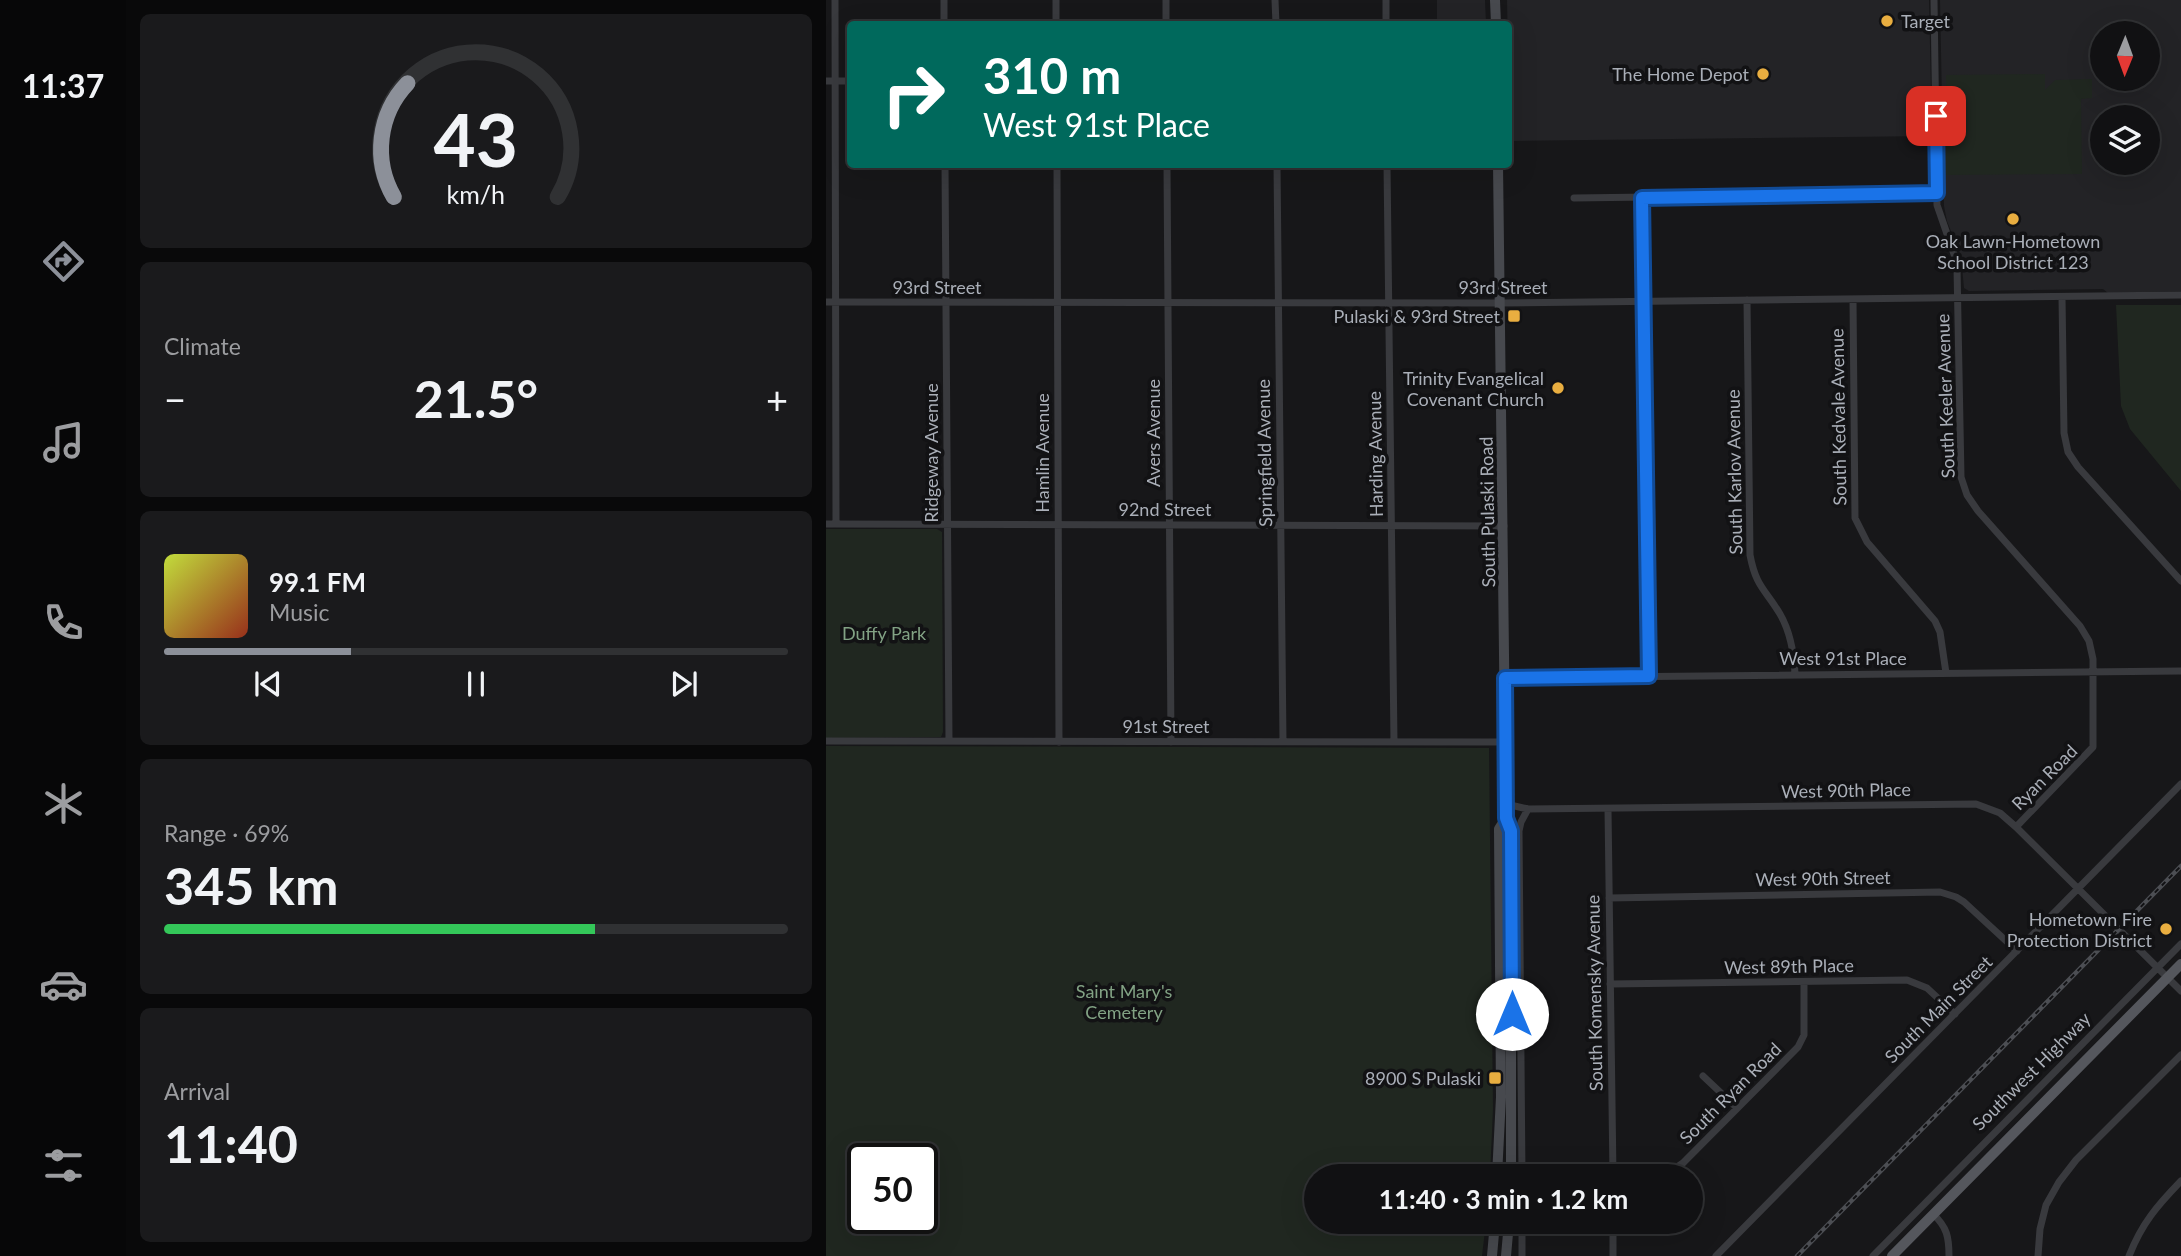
<!DOCTYPE html>
<meta charset="utf-8">
<style>
body{margin:0;font-family:Lato,sans-serif;background:#1a1a1c;color:#f1f3f6;height:100vh;display:flex;flex-direction:column;font-size:26px;white-space:nowrap}
*{box-sizing:border-box;margin:0}
p{font-size:23px;color:#9c9da0}
.icon{flex:none;width:38px;height:38px;fill:none;stroke:currentColor;stroke-width:2;stroke-linecap:round;stroke-linejoin:round}
.map{position:relative;flex:1;overflow:hidden}
.sheet{display:flex;flex-direction:column;gap:14px;padding:14px;background:#09090a;width:700px}
.sheet>*{flex:none}
.top-card{position:absolute;left:21px;top:21px;width:665px;height:147px;border-radius:7px;box-shadow:0 7px 28px #0002,0 0 0 2px #303133;background:#00695c;color:#fff;overflow:hidden}
.needle{width:46px;rotate:181deg}
.fabs{position:absolute;left:1264px;top:21px;display:grid;gap:14px}
.fabs a{display:grid;place-items:center;width:70px;height:70px;border-radius:50%;background:#111113;box-shadow:0 7px 28px #0002,0 0 0 2px #303133;font-size:35px}
.speed{position:absolute;left:21px;top:1143px;display:flex;gap:14px;font-size:35px;font-weight:700;text-align:center}
.speed>*{display:grid;place-content:center;width:91px;height:91px;border-radius:50%;background:#111113;box-shadow:0 7px 28px #0002,0 0 0 2px #303133;line-height:1}
.speed .limit{border:4px solid #111;border-radius:10px;background:#fff;color:#111}
.pin{position:absolute;display:grid;place-items:center;width:60px;height:60px;color:#fff;margin:-30px;border-radius:14px;box-shadow:0 4px 10px #0006}
.me{position:absolute;width:77px;margin:-38px;rotate:0deg;stroke-linejoin:round;filter:drop-shadow(0 0 5px #0008)}
.turn{display:flex;align-items:center;gap:24px;height:147px;padding:0 21px;font-size:32px}
.turn .icon{width:91px;height:91px;stroke-width:2.5}
.turn b{display:block;font-size:49px;line-height:60px}
.big{font-size:52px;font-weight:700;line-height:1.1}
.sheet .card{flex:1;display:flex;flex-direction:column;justify-content:center;gap:10px;min-width:0;padding:0 24px;border-radius:10px;background:#1a1a1c}
.sheet .dial{align-items:center;gap:0}
.dial svg{height:182px;overflow:visible;fill:none;stroke:#303133;stroke-width:7;stroke-linecap:round;text-anchor:middle}
.dial text{fill:#f1f3f6;stroke:none}
.song{display:flex;align-items:center;gap:21px}
.cover{width:84px;height:84px;border-radius:10px;background:linear-gradient(135deg,hsl(70 70% 55%),hsl(10 70% 35%))}
.played{height:7px;border-radius:4px;background:linear-gradient(90deg,#8c9099 30%,#303133 30%)}
.keys{display:flex;justify-content:space-around;direction:ltr}
.heat{display:flex;justify-content:space-between;align-items:center;font-size:38px;direction:ltr}
.charge{height:10px;border-radius:5px;background:linear-gradient(90deg,#34c759 69%,#303133 0)}
.trip{position:absolute;left:478px;top:1164px;width:399px;height:70px;border-radius:35px;background:#111113;box-shadow:0 7px 28px #0002,0 0 0 2px #303133;font-weight:700;line-height:70px;text-align:center}
main{display:flex;flex:1;min-height:0}
.dock{display:flex;flex-direction:column;width:126px;justify-content:space-around;align-items:center;background:#070708;color:#9c9da0}
.dock .icon{width:49px;height:49px}
.dock .on{color:#8c9099}
.dock b{font-size:32px;color:#f1f3f6}
.map>svg:first-child{display:block}
</style>
<main>
<nav class="dock">
<b>11:37</b>
<svg class="icon on" aria-label="directions" viewBox="0 0 24 24"><path d="M12 3l9 9-9 9-9-9zM9 14v-3h6M13 9l2 2-2 2"/></svg>
<svg class="icon" aria-label="music" viewBox="0 0 24 24"><path d="M9 18V5l10-2v13"/><circle cx="6" cy="18" r="3"/><circle cx="16" cy="16" r="3"/></svg>
<svg class="icon" aria-label="phone" viewBox="0 0 24 24"><path d="M5 4h4l2 5-3 2q2 4 5 5l2-3 5 2v4C11 20 4 13 5 4z"/></svg>
<svg class="icon" aria-label="climate" viewBox="0 0 24 24"><path d="M12 3v18M4 7l16 10M4 17L20 7"/></svg>
<svg class="icon" aria-label="car" viewBox="0 0 24 24"><path d="M5 17H2v-5l4-1 3-4h7l3 4 3 1v5h-3M9 17h6M6 11h13"/><circle cx="7" cy="17" r="2"/><circle cx="17" cy="17" r="2"/></svg>
<svg class="icon" aria-label="filters" viewBox="0 0 24 24"><path d="M4 7h16M4 17h16"/><circle cx="9" cy="7" r="2"/><circle cx="15" cy="17" r="2"/></svg>
</nav>
<section class="sheet">
<div class="card dial"><svg viewBox="0 0 100 80">
<path d="M14 69A42 42 0 1 1 86 69"/>
<path d="M14 69A42 42 0 0 1 20 19" stroke="#8c9099"/>
<text x="50" y="56" font-size="32" font-weight="700">43</text>
<text x="50" y="72" font-size="11">km/h</text>
</svg></div>
<div class="card"><p>Climate</p>
<div class="heat"><a>−</a><b class="big">21.5°</b><a>+</a></div>
</div>
<div class="card">
<div class="song"><i class="cover"></i><div><b>99.1 FM</b><p>Music</p></div></div>
<div class="played"></div>
<div class="keys"><svg class="icon" aria-label="previous" viewBox="0 0 24 24"><path d="M18 5L8 12l10 7zM5 5v14"/></svg><svg class="icon" aria-label="pause" viewBox="0 0 24 24"><path d="M8 5v14M16 5v14"/></svg><svg class="icon" aria-label="next" viewBox="0 0 24 24"><path d="M6 5l10 7-10 7zM19 5v14"/></svg></div>
</div>
<div class="card"><p>Range · 69%</p><b class="big">345 km</b><div class="charge"></div></div>
<div class="card"><p>Arrival</p><b class="big">11:40</b></div>
</section>
<div class="map">
<svg width="1355" height="1256" viewBox="0 0 1355 1256">
<rect width="100%" height="100%" fill="#171719"/>
<path fill="#232326" fill-rule="evenodd" d="M611 0H659L660 24H611Z
M681 0H1103L1106 136 684 141Z
M1114 0H1355V291L1282 293 1277 289 1143 291 1138 288 1135 256 1121 221 1118 206ZM1276 33H1321V79H1276ZM1276 117H1321V163H1276Z"/>
<path fill="#202720" fill-rule="evenodd" d="M1219 74V90L1229 80 1266 79V98L1255 99 1256 174 1120 175V75Z
M1290 305H1355V491L1304 429 1295 406Z
M0 529H111L116 532 117 732 115 737 0 738Z
M0 746 663 748 667 1109 664 1176H490V1222H660L656 1256H0ZM96 1158V1218H37V1158Z"/>
<g fill="none" stroke-linecap="round" stroke-linejoin="round">
<path stroke="#393a3e" stroke-width="7" d="M9 0 10 524
M118 0V24
M230 0V24
M340 0V24
M449 0 450 24
M560 0V24
M1108 0 1111 205 1128 254 1131 268 1135 477 1141 495 1152 511 1254 626 1263 641 1267 659V747L1190 827
M0 81H24
M119 164 123 741
M231 164 233 742
M341 164 345 742
M451 164 457 742
M561 164 568 742
M816 197 823 676
M748 198 1111 193
M1236 297 1238 433 1242 452 1252 467 1355 581
M1027 299 1029 518 1041 542 1109 621 1114 632 1120 673
M921 300 924 555C930 587 939 589 954 614 965 633 968 653 969 674
M0 302 674 303 1355 295
M0 524 678 526
M679 678 1355 671
M0 741 680 742
M680 804 702 809 1150 804 1174 813 1190 827 1355 991
M782 809 787 1176
M783 898 1114 892 1130 897 1138 902 1191 951
M784 984 1081 980 1101 988 1129 1014
M877 1076 911 1108
M696 1176 693 831 695 822 702 809
M838 1176 857 1163 972 1047 978 1035V982
M1107 1214C1121 1227 1123 1237 1123 1256
M696 1222V1256
M787 1222V1256
M890 1256 1355 784
M1047 1256 1355 944
M1212 1256 1214 1229 1220 1205 1233 1182 1250 1160 1355 1055
M1303 1256C1316 1223 1331 1206 1355 1181"/>
<path stroke="#47494e" stroke-width="10" d="M669 0 670 24
M672 164 680 818 685 831V1176
M671 1176 675 1097 673 829 680 818
M666 1256 669 1222
M680 1256 683 1222"/>
<path stroke="#55575d" stroke-width="10" d="M1066 1256 1355 964"/>
<g stroke="#4c4e53" stroke-width="4.5">
<path id="rail" d="M971 1256 1355 866"/>
</g>
<use href="#rail" stroke="#121214" stroke-width="2" stroke-dasharray="5" stroke-linecap="butt"/>
</g>
<g fill="none" stroke-linecap="round" stroke-linejoin="round">
<g stroke="#114b97" stroke-width="18">
<path id="route" d="M686 1014 685 831 680 818 679 678 823 676 816 198 1111 193 1110 116"/>
</g>
<use href="#route" stroke="#1a73e8" stroke-width="12"/>
</g>
<g fill="#e9ae40" stroke="#121214" stroke-width="2.5">
<circle cx="1061" cy="21" r="7"/>
<circle cx="937" cy="74" r="7"/>
<circle cx="1187" cy="219" r="7"/>
<rect x="681" y="309" width="14" height="14" rx="3.5"/>
<circle cx="732" cy="388" r="7"/>
<circle cx="1340" cy="929" r="7"/>
<rect x="662" y="1071" width="14" height="14" rx="3.5"/>
</g>
<g text-anchor="middle" dominant-baseline="central" stroke-width="7" stroke-linejoin="round" paint-order="stroke">
<g font-size="18" fill="#aaafb8" stroke="#121214" text-anchor="end">
<text x="1075" y="21" text-anchor="start">Target</text>
<text x="923" y="74">The Home Depot</text>
<text x="1187" y="241" text-anchor="middle">Oak Lawn-Hometown<tspan x="1187" dy="21">School District 123</tspan></text>
<text x="674" y="316">Pulaski &amp; 93rd Street</text>
<text x="718" y="378">Trinity Evangelical<tspan x="718" dy="21">Covenant Church</tspan></text>
<text x="1326" y="919">Hometown Fire<tspan x="1326" dy="21">Protection District</tspan></text>
<text x="655" y="1078">8900 S Pulaski</text>
</g>
<g font-size="18" fill="#aaafb8" stroke="#121214">
<text x="111" y="287">93rd Street</text>
<text x="677" y="287">93rd Street</text>
<text transform="translate(1119 396) rotate(-92)">South Keeler Avenue</text>
<text transform="translate(1012 417) rotate(-91)">South Kedvale Avenue</text>
<text transform="translate(327 433) rotate(-90)">Avers Avenue</text>
<text transform="translate(105 453) rotate(-90)">Ridgeway Avenue</text>
<text transform="translate(216 453) rotate(-90)">Hamlin Avenue</text>
<text transform="translate(438 453) rotate(-91)">Springfield Avenue</text>
<text transform="translate(549 454) rotate(-91)">Harding Avenue</text>
<text transform="translate(908 472) rotate(-91)">South Karlov Avenue</text>
<text x="339" y="509">92nd Street</text>
<text transform="translate(661 512) rotate(-91)">South Pulaski Road</text>
<text x="1017" y="658">West 91st Place</text>
<text x="340" y="726">91st Street</text>
<text transform="translate(1218 777) rotate(-45)">Ryan Road</text>
<text transform="translate(1020 790) rotate(-1)">West 90th Place</text>
<text transform="translate(997 878) rotate(-1)">West 90th Street</text>
<text transform="translate(963 966) rotate(-1)">West 89th Place</text>
<text transform="translate(768 993) rotate(-91)">South Komensky Avenue</text>
<text transform="translate(1112 1009) rotate(-45)">South Main Street</text>
<text transform="translate(1205 1071) rotate(-45)">Southwest Highway</text>
<text transform="translate(904 1093) rotate(-45)">South Ryan Road</text>
</g>
<g font-size="18" fill="#82a284" stroke="#121214">
<text x="58" y="633">Duffy Park</text>
<text x="298" y="991">Saint Mary's<tspan x="298" dy="21">Cemetery</tspan></text>
</g>
</g>
</svg>
<div class="fabs">
<a><svg class="needle" viewBox="-14 -14 28 28"><path d="M0-13l5 13h-10z" fill="#e53935"/><path d="M0 13l5-13h-10z" fill="#9c9da0"/></svg></a>
<a><svg class="icon" aria-label="layers" viewBox="0 0 24 24"><path d="M12 4l9 5-9 5-9-5zM3 14l9 5 9-5"/></svg></a>
</div>
<div class="speed"><div class="limit">50</div></div>
<div class="pin" style="left:1110px;top:116px;background:#d93025"><svg class="icon" aria-label="arrive" viewBox="0 0 24 24"><path d="M6 21V4h12l-3 4 3 4H6"/></svg></div>
<svg class="me" style="left:686px;top:1014px" viewBox="-20 -20 40 40"><circle r="19" fill="#fff"/><path d="M0-13L10 11 0 6-10 11z" fill="#1a73e8"/></svg>
<div class="trip">11:40 · 3 min · 1.2 km</div>
<div class="top-card">
<div class="turn"><svg class="icon" aria-label="right" viewBox="0 0 24 24"><path d="M7 20v-9h11M14 6l5 5-5 5"/></svg><div><b>310 m</b>West 91st Place</div></div>
</div>
</div>
</main>
